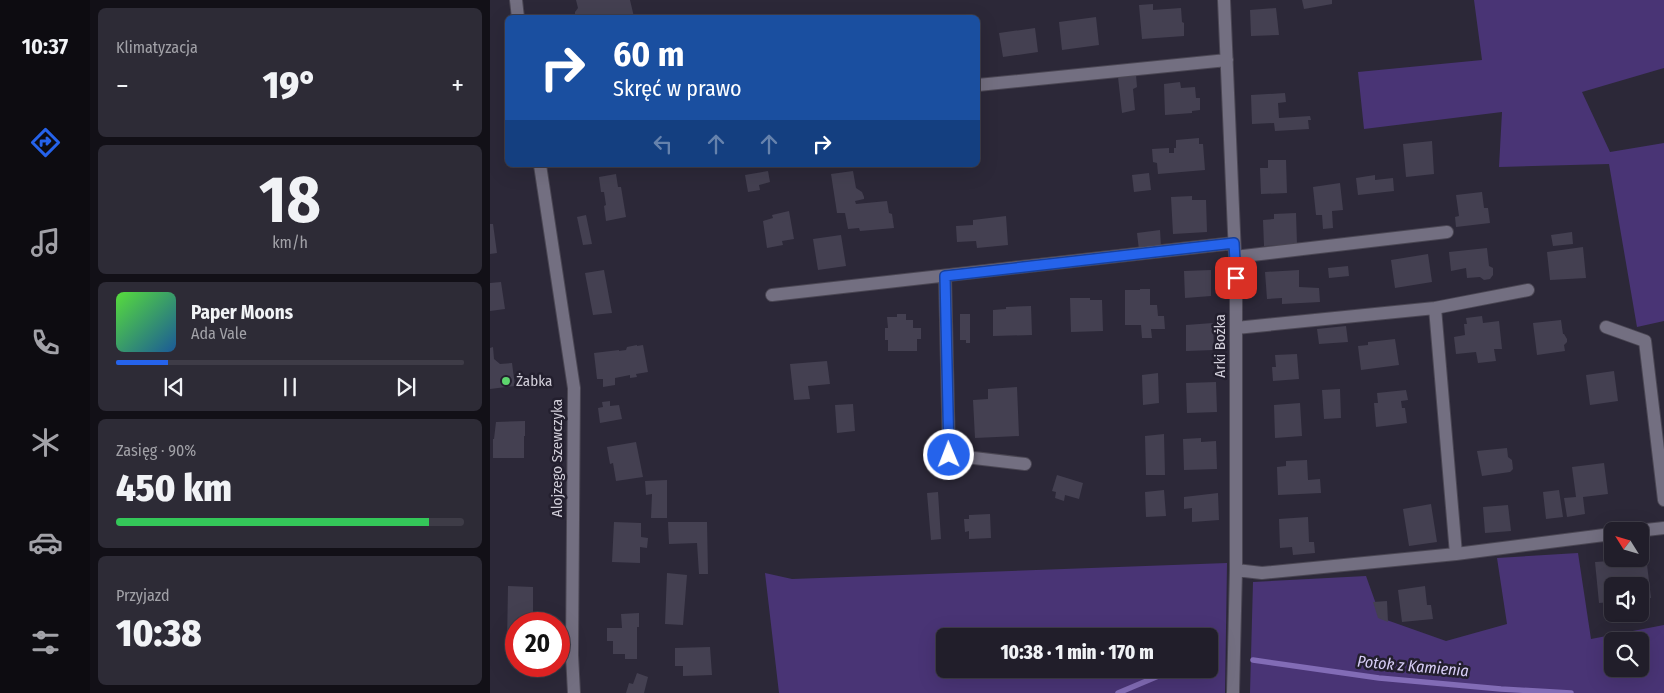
<!DOCTYPE html>
<html lang="pl">
<meta charset="utf-8">
<style>
body{margin:0;font-family:"Fira Sans Condensed",sans-serif;background:#2d2b36;color:#f1f3f6;height:100vh;display:flex;flex-direction:column;font-size:19px;white-space:nowrap}
*{box-sizing:border-box;margin:0}
p{font-size:16px;color:#a2a2a8}
.icon{flex:none;width:28px;height:28px;fill:none;stroke:currentColor;stroke-width:2;stroke-linecap:round;stroke-linejoin:round}
.map{position:relative;flex:1;overflow:hidden}
.sheet{display:flex;flex-direction:column;gap:8px;padding:8px;background:#121017;width:400px}
.sheet>*{flex:none}
.banner{position:absolute;left:15px;top:15px;width:475px;height:152px;border-radius:8px;box-shadow:0 5px 20px #0002,0 0 0 1px #3e3c47;background:#1a4fa0;color:#fff;overflow:hidden}
.needle{width:32px;rotate:307deg}
.fabs{position:absolute;left:1114px;top:522px;display:grid;gap:10px}
.fabs a{display:grid;place-items:center;width:45px;height:45px;border-radius:8px;background:#211e2a;box-shadow:0 5px 20px #0002,0 0 0 1px #3e3c47;font-size:25px}
.speed{position:absolute;left:15px;top:612px;display:flex;gap:10px;font-size:25px;font-weight:700;text-align:center}
.speed>*{display:grid;place-content:center;width:65px;height:65px;border-radius:50%;background:#211e2a;box-shadow:0 5px 20px #0002,0 0 0 1px #3e3c47;line-height:1}
.speed .limit{border:8px solid #d22;background:#fff;color:#111}
.pin{position:absolute;display:grid;place-items:center;width:42px;height:42px;color:#fff;margin:-21px;border-radius:10px;box-shadow:0 2px 8px #0006}
.me{position:absolute;width:55px;margin:-28px;rotate:359deg;stroke-linejoin:round;filter:drop-shadow(0 0 4px #0008)}
.turn{display:flex;align-items:center;gap:18px;height:105px;padding:0 25px;font-size:22px}
.turn .icon{width:65px;height:65px;stroke-width:2.5}
.turn b{display:block;font-size:35px;line-height:42px}
.lanes{display:flex;align-items:center;height:48px;padding:0 25px;background:#0003;justify-content:center;gap:25px;direction:ltr}
.lanes .off{opacity:.35}
.big{font-size:38px;font-weight:800;line-height:1.1}
.sheet .card{flex:1;display:flex;flex-direction:column;justify-content:center;gap:8px;min-width:0;padding:0 18px;border-radius:8px;background:#2d2b36}
.sheet .dial{align-items:center;gap:0}
.dial b{font-size:65px;line-height:1}
.song{display:flex;align-items:center;gap:15px}
.cover{width:60px;height:60px;border-radius:8px;background:linear-gradient(135deg,hsl(110 70% 55%),hsl(210 70% 35%))}
.played{height:5px;border-radius:2px;background:linear-gradient(90deg,#2563eb 15%,#3e3c47 15%)}
.keys{display:flex;justify-content:space-around;direction:ltr}
.heat{display:flex;justify-content:space-between;align-items:center;font-size:28px;direction:ltr}
.charge{height:8px;border-radius:4px;background:linear-gradient(90deg,#34c759 90%,#3e3c47 0)}
.trip{position:absolute;left:446px;top:628px;width:282px;height:50px;border-radius:8px;background:#211e2a;box-shadow:0 5px 20px #0002,0 0 0 1px #3e3c47;font-weight:800;line-height:50px;text-align:center}
main{display:flex;flex:1;min-height:0}
.tab-bar{display:flex;flex-direction:column;width:90px;justify-content:space-around;align-items:center;background:#0d0c11;color:#a2a2a8}
.tab-bar .icon{width:35px;height:35px}
.tab-bar .selected{color:#2563eb}
.tab-bar b{font-size:22px;color:#f1f3f6}
.map>svg:first-child{display:block}
</style>
<main>
<nav class="tab-bar">
<b>10:37</b>
<svg class="icon selected" aria-label="directions" viewBox="0 0 24 24"><path d="M12 3l9 9-9 9-9-9zM9 14v-3h6M13 9l2 2-2 2"/></svg>
<svg class="icon" aria-label="music" viewBox="0 0 24 24"><path d="M9 18V5l10-2v13"/><circle cx="6" cy="18" r="3"/><circle cx="16" cy="16" r="3"/></svg>
<svg class="icon" aria-label="phone" viewBox="0 0 24 24"><path d="M5 4h4l2 5-3 2q2 4 5 5l2-3 5 2v4C11 20 4 13 5 4z"/></svg>
<svg class="icon" aria-label="climate" viewBox="0 0 24 24"><path d="M12 3v18M4 7l16 10M4 17L20 7"/></svg>
<svg class="icon" aria-label="car" viewBox="0 0 24 24"><path d="M5 17H2v-5l4-1 3-4h7l3 4 3 1v5h-3M9 17h6M6 11h13"/><circle cx="7" cy="17" r="2"/><circle cx="17" cy="17" r="2"/></svg>
<svg class="icon" aria-label="filters" viewBox="0 0 24 24"><path d="M4 7h16M4 17h16"/><circle cx="9" cy="7" r="2"/><circle cx="15" cy="17" r="2"/></svg>
</nav>
<section class="sheet">
<div class="card"><p>Klimatyzacja</p>
<div class="heat"><a>−</a><b class="big">19°</b><a>+</a></div>
</div>
<div class="card dial"><b>18</b><p>km/h</p></div>
<div class="card">
<div class="song"><i class="cover"></i><div><b>Paper Moons</b><p>Ada Vale</p></div></div>
<div class="played"></div>
<div class="keys"><svg class="icon" aria-label="previous" viewBox="0 0 24 24"><path d="M18 5L8 12l10 7zM5 5v14"/></svg><svg class="icon" aria-label="pause" viewBox="0 0 24 24"><path d="M8 5v14M16 5v14"/></svg><svg class="icon" aria-label="next" viewBox="0 0 24 24"><path d="M6 5l10 7-10 7zM19 5v14"/></svg></div>
</div>
<div class="card"><p>Zasięg · 90%</p><b class="big">450 km</b><div class="charge"></div></div>
<div class="card"><p>Przyjazd</p><b class="big">10:38</b></div>
</section>
<div class="map">
<svg width="1174" height="693" viewBox="0 0 1174 693">
<rect width="100%" height="100%" fill="#2c2838"/>
<path fill="#493475" fill-rule="evenodd" d="M984 0H1174V68L1092 92 1120 152 1174 143V321L1147 327 1119 164 1009 167 1012 112 874 129 868 72 992 60Z
M1088 553 1101 639 1174 625V693H760L763 582 876 576 891 618 956 641 1017 624 1007 558ZM1122 641H1150V669H1122Z
M737 563 735 693H289L275 573 302 579ZM720 636V669H455V636Z"/>
<g fill="none" stroke-linecap="round" stroke-linejoin="round">
<path stroke="#826cb6" stroke-width="5.5" d="M720 656 726 655
M763 660 889 678 1011 689 1081 693
M628 693 685 669"/>
</g>
<path fill="#444051" d="M86 0H140L144 17 85 18V12L88 8Z
M812 0H842V4L814 9Z
M663 4V10L691 8 692 22 694 23V36L652 39 649 5Z
M786 8 789 35 761 36 760 10Z
M606 17 609 45 572 50 569 22Z
M545 28 548 52 513 57 509 33Z
M646 75 647 87 643 89 645 110 632 113 628 77Z
M690 82 691 88 705 87 706 98H710V110L702 111V113L675 115 674 84Z
M795 93 796 102 788 103 789 118 820 116 821 120H818L819 129 785 131 784 123 762 124 761 95Z
M709 138V144H713L715 170 668 174 667 163 663 162 662 149 679 148V153H684V148H686V140Z
M942 141 944 174 916 177 913 144Z
M778 160H796L797 193 771 194 770 168H778Z
M278 171 280 182 269 185 270 190 258 192 255 175Z
M363 171 366 188 372 192 374 197V199L365 201 366 204 397 201 399 213 402 214 404 228 370 231 369 228 358 229 355 213H347L341 174Z
M659 173 661 190 644 192 642 175Z
M126 174 128 187H131L136 217 116 221 114 206 116 205 114 192H111L109 177Z
M885 175V180L903 178 904 191 868 195 866 178Z
M850 183 853 210 842 211 843 228 833 229 832 215H826L823 187Z
M992 192 994 208H998L1000 223 966 227 965 217 969 216 966 195Z
M702 196V200H716L717 232 683 234 681 197Z
M299 211 304 239 292 241 293 245 277 248 273 221 283 218 282 215Z
M806 213 807 245 774 246 773 220 784 219V214Z
M96 215 102 244 93 245 87 217Z
M516 216 518 245 487 248 486 241 467 242 466 226 483 225V220Z
M0 224H3L7 253 0 254Z
M670 230 671 247 649 250 647 233Z
M1082 232 1083 244 1063 246 1061 235Z
M351 235 356 266 328 270 323 239Z
M1093 247 1096 278 1060 280 1057 252Z
M997 248 999 266 1003 268V275L1000 279 994 280 990 277 977 278 976 268 961 271 959 252Z
M938 254 942 282 905 288 901 260Z
M858 266 859 276 839 278 838 268Z
M114 270 122 313 103 315 95 273Z
M721 270V296L695 298 694 271Z
M809 270V287L829 288 830 302 792 304V298L777 299 775 272Z
M11 282 15 309 0 311V283Z
M650 289H660V305H667L668 316H674L675 329H661L662 338H652L651 325H635V290H650Z
M580 298H600V300H612L613 331 581 332Z
M541 306 542 335 503 336V310L516 309V307Z
M407 314H416V320H423V328H431V339H427V351H398V340H395V328H398L397 317H407Z
M470 314H480V343H476V340H470Z
M992 316 993 323 1009 321 1012 349H1004L1006 361 988 363 986 352 966 354 964 337 975 335 974 324H977L976 318Z
M1071 320 1073 334H1074L1077 339V342L1074 345 1075 351 1047 355 1043 323Z
M723 323 724 350 696 351V325Z
M856 326 858 342 829 344 827 329Z
M905 339 909 365 871 370 868 346 878 345V342Z
M147 345V346L153 345 158 372 146 374 147 377 140 378V375L125 378V385L113 387V379H107L104 353 129 350V351L136 350 137 347Z
M3 347 4 359 10 364 22 363 25 386 0 389V348Z
M807 354 809 379 783 381 782 367H786L785 355Z
M337 361 340 384 318 386 320 399 304 400 300 364Z
M1124 371 1128 401 1100 405 1096 375Z
M668 373 669 403 653 405 652 375Z
M726 382 727 412 697 413 696 383Z
M527 387 529 436 485 438 483 400 498 399V389Z
M850 389 851 418 834 419 832 390Z
M916 390 918 400 911 401 912 408H915L917 423 886 427 884 403H888L887 393Z
M120 401V406L129 405 132 419 110 423 108 408 113 407 112 402Z
M810 403 812 436 785 438 784 405Z
M363 404 365 431 347 433 345 405Z
M35 421V436H34V458H3V439H4L6 422Z
M674 434 675 475H656L655 436Z
M711 438V442L726 441 727 469 694 470 693 439Z
M146 442 153 477 126 481 123 463 120 464 117 447Z
M1017 448 1018 457 1022 460 1023 469 1020 472 992 476 987 451Z
M817 460 818 480 830 479 831 493 788 495 787 467 796 466V461Z
M1114 463 1118 494 1093 497 1095 514 1077 517 1074 498 1086 497 1082 467Z
M567 475 593 483 589 499 575 495 574 501 565 498 566 492 562 491Z
M177 480V518H161L162 494 156 495 155 481Z
M674 490 676 516 656 517 655 492Z
M1069 490 1073 517 1056 519 1053 492Z
M448 492 451 539 441 540 437 493Z
M728 493 729 520 702 522V508L694 509V497Z
M941 504 947 542 919 546 913 509Z
M1018 505 1021 531 995 533 993 507Z
M500 514 501 538 479 539V531L475 532 474 519H479V515Z
M818 517 819 542H824L825 553 803 555 802 547 790 548 789 519Z
M124 522 151 523V537L158 538 157 548 150 547V563L122 562Z
M178 522H217L218 574H209L207 543 179 544Z
M1156 556 1161 598 1150 599V586H1122V602L1109 603 1105 562 1150 559V557Z
M177 573 197 575 193 625 175 624Z
M18 586 43 587V624H26V644L17 643Z
M935 586 937 605H941L943 619 912 622 908 590Z
M897 601 898 622 888 618 883 602Z
M149 613V627H147V659H135V654H123V641H117V628H132L131 614Z
M220 647 222 675 193 676V666H185V648Z
M147 673 158 677 154 693H136L139 683 143 684Z"/>
<g fill="none" stroke-linecap="round" stroke-linejoin="round">
<g stroke="#4a4653" stroke-width="14">
<path id="minor" d="M26 0 28 18
M734 0 746 278V570L743 693
M488 85 737 60
M50 165 84 388 82 655 84 693
M745 257 957 232
M455 276 459 455 535 464
M282 295 744 243
M945 308 966 554
M1116 327 1155 341 1174 500
M746 328 945 308 1038 290
M1147 531 1174 528
M746 570 772 573 966 554 1122 534"/>
</g>
<use href="#minor" stroke="#736f81" stroke-width="12"/>
</g>
<g fill="none" stroke-linecap="round" stroke-linejoin="round">
<g stroke="#184099" stroke-width="12">
<path id="route" d="M459 455 455 276 744 243 746 278"/>
</g>
<use href="#route" stroke="#2563eb" stroke-width="9"/>
</g>
<circle fill="#5dd56d" stroke="#231f2e" stroke-width="2" cx="16" cy="381" r="5"/>
<g text-anchor="middle" dominant-baseline="central" stroke-width="5" stroke-linejoin="round" paint-order="stroke">
<g font-size="15" fill="#d2cfda" stroke="#231f2e">
<text transform="translate(730 346) rotate(-90)">Arki Bożka</text>
<text transform="translate(67 458) rotate(-90)">Alojzego Szewczyka</text>
</g>
<g font-size="15" fill="#d2cfda" stroke="#231f2e" text-anchor="start">
<text x="26" y="381">Żabka</text>
</g>
<g font-size="16" font-style="italic" fill="#d8cef7" stroke="#231f2e">
<text transform="translate(923 666) rotate(5)">Potok z Kamienia</text>
</g>
</g>
</svg>
<div class="fabs">
<a><svg class="needle" viewBox="-14 -14 28 28"><path d="M0-13l5 13h-10z" fill="#e53935"/><path d="M0 13l5-13h-10z" fill="#a2a2a8"/></svg></a>
<a><svg class="icon" aria-label="sound" viewBox="0 0 24 24"><path d="M4 9h4l5-4v14l-5-4H4zM17 9q2 3 0 6"/></svg></a>
<a><svg class="icon" aria-label="search" viewBox="0 0 24 24"><circle cx="10" cy="10" r="6"/><path d="M15 15l6 6"/></svg></a>
</div>
<div class="speed"><div class="limit">20</div></div>
<div class="pin" style="left:746px;top:278px;background:#d93025"><svg class="icon" aria-label="arrive" viewBox="0 0 24 24"><path d="M6 21V4h12l-3 4 3 4H6"/></svg></div>
<svg class="me" style="left:459px;top:455px" viewBox="-20 -20 40 40"><circle r="17" fill="#2563eb" stroke="#fff" stroke-width="3"/><path d="M0-11L8 9 0 5-8 9z" fill="#fff"/></svg>
<div class="trip">10:38 · 1 min · 170 m</div>
<div class="banner">
<div class="turn"><svg class="icon" aria-label="right" viewBox="0 0 24 24"><path d="M7 20v-9h11M14 6l5 5-5 5"/></svg><div><b>60 m</b>Skręć w prawo</div></div>
<div class="lanes"><svg class="icon off" aria-label="left" viewBox="0 0 24 24"><path d="M17 20v-9H6M10 6l-5 5 5 5"/></svg><svg class="icon off" aria-label="ahead" viewBox="0 0 24 24"><path d="M12 20V5M6 11l6-6 6 6"/></svg><svg class="icon off" aria-label="ahead" viewBox="0 0 24 24"><path d="M12 20V5M6 11l6-6 6 6"/></svg><svg class="icon" aria-label="right" viewBox="0 0 24 24"><path d="M7 20v-9h11M14 6l5 5-5 5"/></svg></div>
</div>
</div>
</main>
